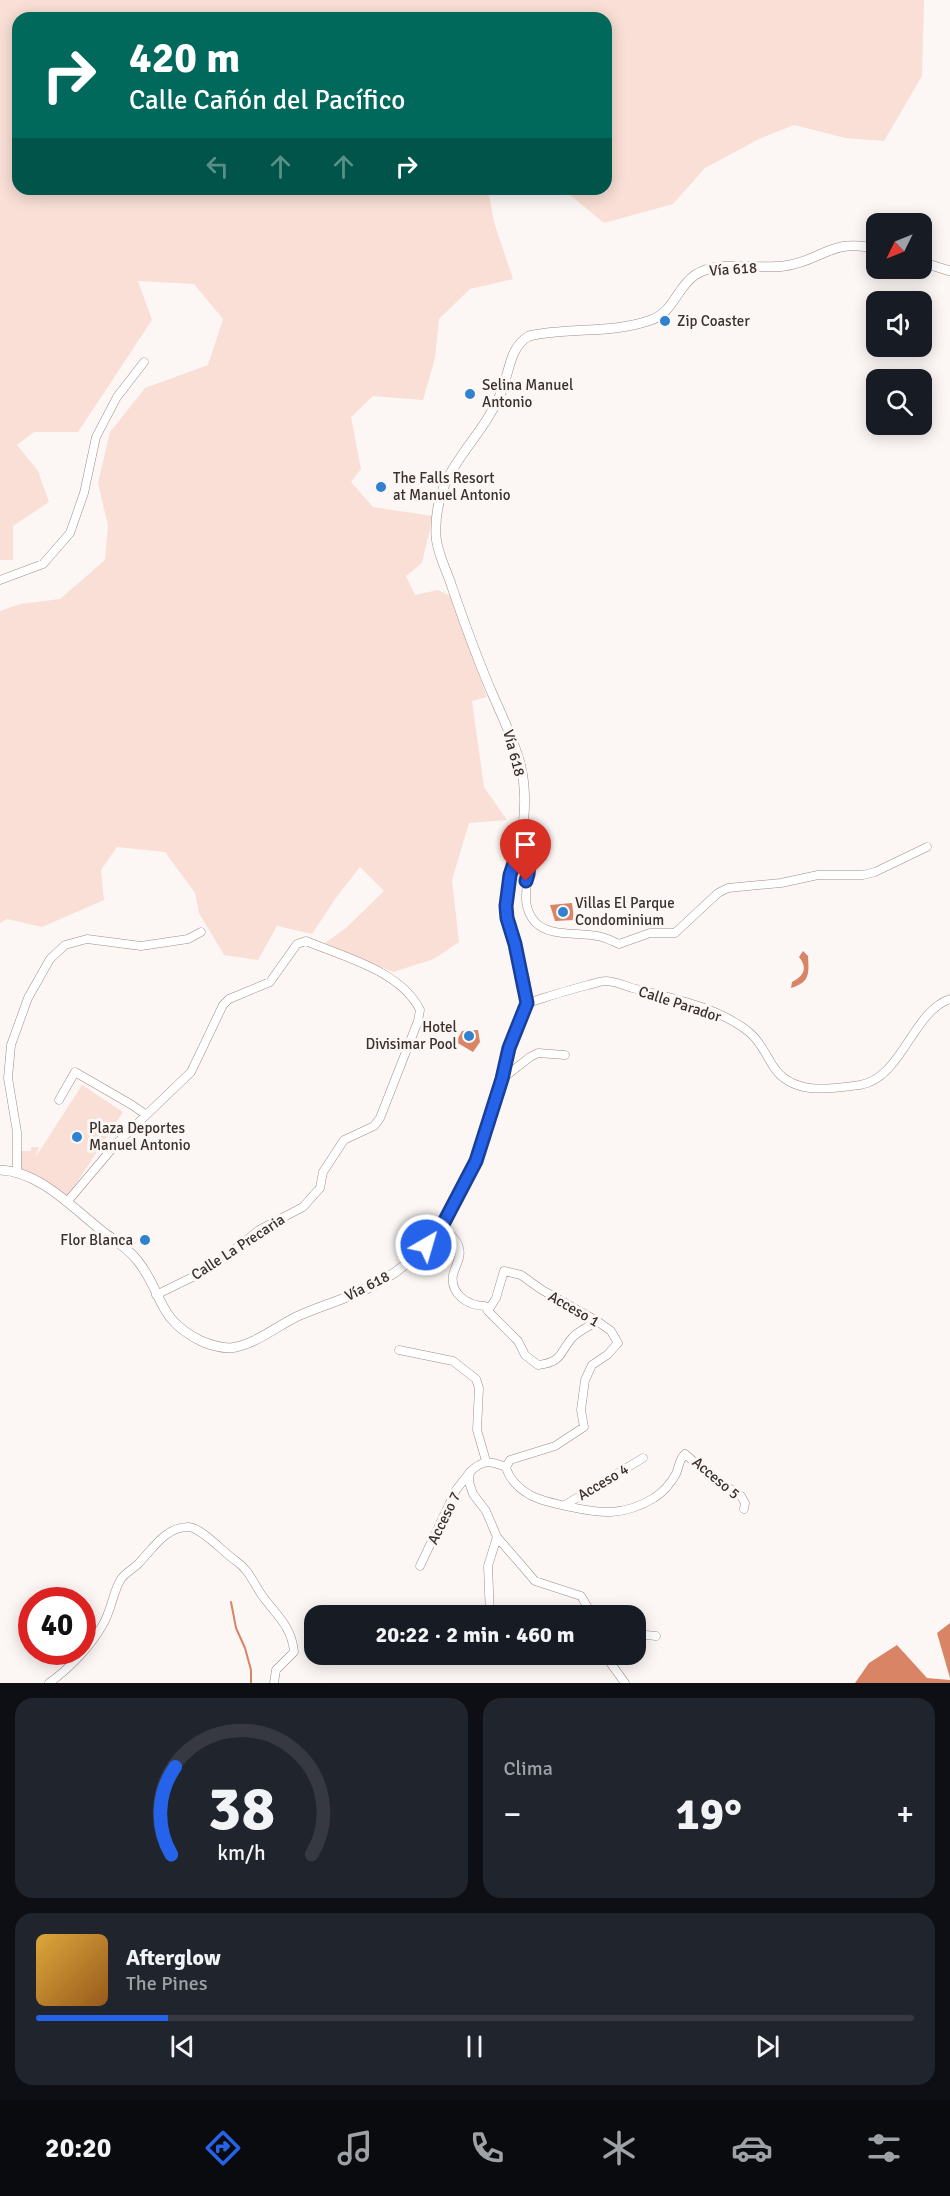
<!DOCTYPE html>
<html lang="es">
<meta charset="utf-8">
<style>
body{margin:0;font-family:Signika,sans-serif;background:#20242c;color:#f1f3f6;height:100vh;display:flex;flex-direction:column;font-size:22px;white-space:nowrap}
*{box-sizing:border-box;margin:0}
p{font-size:20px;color:#9ea1a6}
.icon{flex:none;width:33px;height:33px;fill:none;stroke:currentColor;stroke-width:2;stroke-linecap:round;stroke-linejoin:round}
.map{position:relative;height:1683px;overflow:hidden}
.drawer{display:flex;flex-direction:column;gap:15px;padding:15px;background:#0d0f14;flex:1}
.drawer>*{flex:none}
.hud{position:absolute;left:12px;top:12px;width:600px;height:183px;border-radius:18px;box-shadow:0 3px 15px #0003;background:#00695c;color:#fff;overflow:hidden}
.needle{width:39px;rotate:227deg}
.tools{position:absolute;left:866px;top:213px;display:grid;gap:12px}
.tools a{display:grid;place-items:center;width:66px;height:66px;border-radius:12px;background:#171b24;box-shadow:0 3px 15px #0003;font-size:30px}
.speed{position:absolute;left:18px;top:1587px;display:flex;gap:12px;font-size:30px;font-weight:700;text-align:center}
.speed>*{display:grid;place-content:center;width:78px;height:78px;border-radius:50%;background:#171b24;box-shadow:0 3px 15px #0003;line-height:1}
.speed .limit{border:9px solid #d22;background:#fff;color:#111}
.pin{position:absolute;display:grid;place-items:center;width:51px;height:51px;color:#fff;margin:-62px -26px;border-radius:50% 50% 50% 0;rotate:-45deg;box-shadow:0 0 6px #0007}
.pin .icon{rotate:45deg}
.me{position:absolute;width:66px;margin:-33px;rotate:38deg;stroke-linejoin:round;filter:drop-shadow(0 0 4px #0008)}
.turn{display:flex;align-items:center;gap:21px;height:126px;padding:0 18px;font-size:27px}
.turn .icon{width:78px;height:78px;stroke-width:2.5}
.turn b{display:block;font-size:42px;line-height:51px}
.lanes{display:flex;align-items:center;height:57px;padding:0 18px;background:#0003;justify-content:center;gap:30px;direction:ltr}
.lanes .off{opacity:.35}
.big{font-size:45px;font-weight:800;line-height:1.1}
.drawer .widget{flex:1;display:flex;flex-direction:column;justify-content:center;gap:9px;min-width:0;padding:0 21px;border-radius:18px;background:#20242c}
.drawer .dial{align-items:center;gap:0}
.dial svg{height:156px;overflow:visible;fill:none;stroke:#363941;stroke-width:7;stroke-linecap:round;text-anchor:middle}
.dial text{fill:#f1f3f6;stroke:none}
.song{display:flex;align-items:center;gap:18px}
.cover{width:72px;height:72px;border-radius:9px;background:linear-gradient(135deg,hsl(40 70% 55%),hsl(30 70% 35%))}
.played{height:6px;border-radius:3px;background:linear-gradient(90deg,#2563eb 15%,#363941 15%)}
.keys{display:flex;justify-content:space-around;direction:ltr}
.heat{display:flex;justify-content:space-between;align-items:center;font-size:33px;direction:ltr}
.drawer .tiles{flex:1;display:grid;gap:15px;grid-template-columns:1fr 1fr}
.widget:last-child{grid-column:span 2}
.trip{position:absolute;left:304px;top:1605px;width:342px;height:60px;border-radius:18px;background:#171b24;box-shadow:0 3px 15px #0003;font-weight:800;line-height:60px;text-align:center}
.dock{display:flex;height:96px;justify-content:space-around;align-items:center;background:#090b0e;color:#9ea1a6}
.dock .icon{width:42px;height:42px}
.dock .current{color:#2563eb}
.dock b{font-size:27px;color:#f1f3f6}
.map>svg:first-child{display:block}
</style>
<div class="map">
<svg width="950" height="1683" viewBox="0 0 950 1683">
<rect width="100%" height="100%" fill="#fcf7f5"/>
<path fill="#f9dfd5" d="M0 0H924L922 76 884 141 845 138 794 125 759 139 705 168 673 204 604 223 570 195 571 189H606V18H18V189H488L494 222 513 279 470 289 439 319 435 358 423 400 373 396 351 417 361 469 351 482 373 507 433 516 422 563 406 576 415 595 438 590 451 596 487 697 472 701 484 787 507 820 469 823 452 880 459 942 434 959 393 972 325 943 346 928 384 891 360 867 335 899 312 934 277 926 258 960 224 955 199 913 195 893 165 852 117 847 101 870 104 900 42 927 7 919 0 923V611L20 604 60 599 105 560 108 526 98 483 110 432 145 388 208 365 223 319 194 284 138 281 152 320 78 432H34L17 445 38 471 49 502 13 526V560H0Z
M82 1085 123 1112 68 1196 28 1172 20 1170 19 1151H31V1147H39L35 1158Z"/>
<path fill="#d98465" d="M572 903 574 920 555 921 550 905Z
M803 951 808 956C809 974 810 982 791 988L792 982C804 976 808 968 799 957Z
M478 1030 480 1042 473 1052 456 1042 462 1031Z
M950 1623V1678L937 1633Z
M897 1645 927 1678 950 1680V1683H855L869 1663Z"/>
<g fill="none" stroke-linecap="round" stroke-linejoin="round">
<path stroke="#d98465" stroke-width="2" d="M231 1602 236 1628 245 1648 251 1670V1683"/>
<g stroke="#a28c85" stroke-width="9">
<path id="minor" d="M0 580 43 564 70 533 84 493 96 437 117 397 144 362
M519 848C541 870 513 896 535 922 549 937 577 932 597 936 605 937 612 941 619 944L650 933H675L718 893 728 888 781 883 818 875H863L875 872 927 847
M527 1003C547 997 568 990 588 985 594 984 600 981 606 981 614 981 624 985 632 988 669 997 721 1008 750 1033 760 1041 766 1055 773 1066 792 1096 830 1089 860 1085 902 1078 912 1012 950 999
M502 1079 530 1057 538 1053 565 1055
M59 1100 75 1072 132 1105 145 1114
M17 1173V1132L8 1078 11 1045 28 998 50 959 65 945 87 939 141 946 188 939 201 932
M67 1202 116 1144 191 1072 223 1005 229 999 270 982 297 944 306 941C344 957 401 971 420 1010L418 1021 380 1118 374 1126 344 1140 323 1172 320 1188 303 1207 259 1230 211 1268 156 1295
M441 1228C448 1233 457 1238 459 1248 462 1257 455 1266 453 1275 450 1294 468 1306 485 1306L488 1311 496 1298 504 1271 521 1275 542 1290 597 1321 611 1331 618 1343 607 1355 592 1365 585 1380 581 1410 584 1427 555 1446 510 1460 506 1467
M488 1311 518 1341 525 1355 538 1365C563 1362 559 1353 572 1338 578 1331 590 1326 597 1321
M399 1350 453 1361 476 1379 479 1388 477 1430 486 1461
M506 1467C509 1479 520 1489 530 1495 545 1503 594 1513 611 1512 626 1511 641 1506 654 1498 663 1492 671 1483 676 1474 679 1467 679 1459 685 1454L712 1477 741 1496 745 1503 744 1509
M506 1467C490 1461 483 1459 470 1472L469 1482 473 1494 486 1511 497 1537 535 1581 581 1596 593 1616
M565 1505 643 1458
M420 1566 456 1490 470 1472
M490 1616 488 1566 497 1537
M636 1634 656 1636
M604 1654 625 1683
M49 1683C69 1669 90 1647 102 1626 111 1613 113 1591 121 1579 125 1573 133 1569 138 1564 152 1550 166 1526 189 1527 202 1528 224 1553 236 1561 249 1570 253 1582 261 1594 275 1614 292 1626 294 1652L276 1670 274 1683"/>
</g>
<g stroke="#a28c85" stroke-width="10">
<path id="tertiary" d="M921 262 950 271
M0 1170C39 1171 73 1208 102 1231 114 1240 128 1248 137 1260 164 1293 155 1318 201 1341 211 1345 219 1348 230 1348 255 1345 275 1327 298 1316 327 1303 361 1295 388 1277 430 1251 459 1203 477 1158 484 1139 488 1119 494 1100 501 1078 506 1056 513 1035 517 1024 526 1011 527 1000 528 970 505 933 506 904 507 883 515 865 520 845 525 819 527 789 520 763 513 738 502 716 492 693 477 658 464 622 452 587 447 571 437 553 436 536 433 469 477 448 500 395 510 374 508 348 529 336 569 327 612 334 651 320 674 312 677 287 695 275 719 259 756 270 784 266 823 261 831 237 876 249"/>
</g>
<use href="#minor" stroke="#fff" stroke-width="8"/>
<use href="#tertiary" stroke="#fff" stroke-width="9"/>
</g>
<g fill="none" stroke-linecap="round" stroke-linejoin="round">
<g stroke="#184099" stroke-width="15">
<path id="route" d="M426 1245 441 1228 476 1161 502 1079 509 1048 527 1003 515 944 507 918 506 906 510 875 519 848C530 858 531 868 526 881"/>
</g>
<use href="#route" stroke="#2563eb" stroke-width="10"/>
</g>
<g fill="#3082d1" stroke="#fcf7f5" stroke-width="2">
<circle cx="665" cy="321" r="6"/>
<circle cx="470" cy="394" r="6"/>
<circle cx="381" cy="487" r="6"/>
<circle cx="563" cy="912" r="6"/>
<circle cx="469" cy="1036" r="6"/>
<circle cx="77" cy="1137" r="6"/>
<circle cx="145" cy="1240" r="6"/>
</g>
<g text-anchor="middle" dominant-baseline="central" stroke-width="6" stroke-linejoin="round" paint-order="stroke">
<g font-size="15" fill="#3b322e" stroke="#fcf7f5">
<text transform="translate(733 269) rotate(-4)">Vía 618</text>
<text transform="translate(514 753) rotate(75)">Vía 618</text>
<text transform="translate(680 1004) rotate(18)">Calle Parador</text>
<text transform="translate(238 1247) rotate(-33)">Calle La Precaria</text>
<text transform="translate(367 1286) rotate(-27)">Vía 618</text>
<text transform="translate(574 1309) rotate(30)">Acceso 1</text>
<text transform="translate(716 1478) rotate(40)">Acceso 5</text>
<text transform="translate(603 1482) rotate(-31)">Acceso 4</text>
<text transform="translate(444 1518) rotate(-64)">Acceso 7</text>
</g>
<g font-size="15" fill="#3b322e" stroke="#fcf7f5" text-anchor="start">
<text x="677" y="321">Zip Coaster</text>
<text x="482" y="385">Selina Manuel<tspan x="482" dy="17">Antonio</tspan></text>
<text x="393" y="478">The Falls Resort<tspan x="393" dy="17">at Manuel Antonio</tspan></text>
<text x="575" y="903">Villas El Parque<tspan x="575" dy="17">Condominium</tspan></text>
<text x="457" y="1027" text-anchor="end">Hotel<tspan x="457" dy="17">Divisimar Pool</tspan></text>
<text x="89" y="1128">Plaza Deportes<tspan x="89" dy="17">Manuel Antonio</tspan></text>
<text x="133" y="1240" text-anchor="end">Flor Blanca</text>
</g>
</g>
</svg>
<div class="tools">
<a><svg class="needle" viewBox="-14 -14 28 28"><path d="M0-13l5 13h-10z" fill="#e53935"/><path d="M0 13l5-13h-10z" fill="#9ea1a6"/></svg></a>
<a><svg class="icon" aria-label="sound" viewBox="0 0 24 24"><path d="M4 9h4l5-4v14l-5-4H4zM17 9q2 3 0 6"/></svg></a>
<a><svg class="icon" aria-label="search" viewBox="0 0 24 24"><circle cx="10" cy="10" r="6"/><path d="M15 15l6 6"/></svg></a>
</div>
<div class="speed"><div class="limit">40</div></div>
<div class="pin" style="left:526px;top:881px;background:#d93025"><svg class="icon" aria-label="arrive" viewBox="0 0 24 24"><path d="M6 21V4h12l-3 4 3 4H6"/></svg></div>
<svg class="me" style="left:426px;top:1245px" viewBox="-20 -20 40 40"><circle r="17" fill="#2563eb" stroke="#fff" stroke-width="3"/><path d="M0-11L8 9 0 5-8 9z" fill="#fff"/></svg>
<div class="trip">20:22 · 2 min · 460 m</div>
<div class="hud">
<div class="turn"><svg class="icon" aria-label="right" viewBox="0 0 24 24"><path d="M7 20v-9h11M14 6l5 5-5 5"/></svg><div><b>420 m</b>Calle Cañón del Pacífico</div></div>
<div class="lanes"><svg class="icon off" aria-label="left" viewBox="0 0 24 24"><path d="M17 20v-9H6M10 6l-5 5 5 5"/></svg><svg class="icon off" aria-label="ahead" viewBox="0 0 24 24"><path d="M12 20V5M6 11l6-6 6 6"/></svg><svg class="icon off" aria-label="ahead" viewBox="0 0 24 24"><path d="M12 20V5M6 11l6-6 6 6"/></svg><svg class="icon" aria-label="right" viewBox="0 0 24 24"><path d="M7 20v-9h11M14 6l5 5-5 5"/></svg></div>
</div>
</div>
<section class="drawer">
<div class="tiles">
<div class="widget dial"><svg viewBox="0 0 100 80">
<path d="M14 69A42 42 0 1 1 86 69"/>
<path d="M14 69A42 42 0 0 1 16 24" stroke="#2563eb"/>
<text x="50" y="56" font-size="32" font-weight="700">38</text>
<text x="50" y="72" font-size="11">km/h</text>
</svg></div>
<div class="widget"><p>Clima</p>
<div class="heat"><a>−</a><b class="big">19°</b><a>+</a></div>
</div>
<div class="widget">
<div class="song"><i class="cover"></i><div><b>Afterglow</b><p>The Pines</p></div></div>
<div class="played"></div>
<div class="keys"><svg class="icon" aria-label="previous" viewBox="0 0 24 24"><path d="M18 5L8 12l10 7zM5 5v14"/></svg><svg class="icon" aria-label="pause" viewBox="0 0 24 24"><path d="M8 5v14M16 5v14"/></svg><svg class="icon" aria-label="next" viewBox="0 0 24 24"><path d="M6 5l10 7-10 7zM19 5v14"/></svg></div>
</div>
</div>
</section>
<nav class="dock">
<b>20:20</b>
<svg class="icon current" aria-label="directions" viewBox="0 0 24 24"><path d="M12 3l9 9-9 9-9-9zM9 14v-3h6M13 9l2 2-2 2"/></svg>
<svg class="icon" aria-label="music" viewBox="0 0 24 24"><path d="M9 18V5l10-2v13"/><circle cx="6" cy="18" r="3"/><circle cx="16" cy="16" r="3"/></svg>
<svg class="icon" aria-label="phone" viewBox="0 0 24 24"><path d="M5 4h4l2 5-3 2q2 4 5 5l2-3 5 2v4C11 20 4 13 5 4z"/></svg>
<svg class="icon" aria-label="climate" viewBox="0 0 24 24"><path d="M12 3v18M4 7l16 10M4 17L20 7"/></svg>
<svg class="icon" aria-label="car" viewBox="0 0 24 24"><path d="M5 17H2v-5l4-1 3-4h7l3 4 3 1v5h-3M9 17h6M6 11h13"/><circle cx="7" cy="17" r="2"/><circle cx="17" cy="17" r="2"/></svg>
<svg class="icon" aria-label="filters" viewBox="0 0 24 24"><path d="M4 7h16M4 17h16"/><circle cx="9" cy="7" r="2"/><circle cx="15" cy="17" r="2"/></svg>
</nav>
